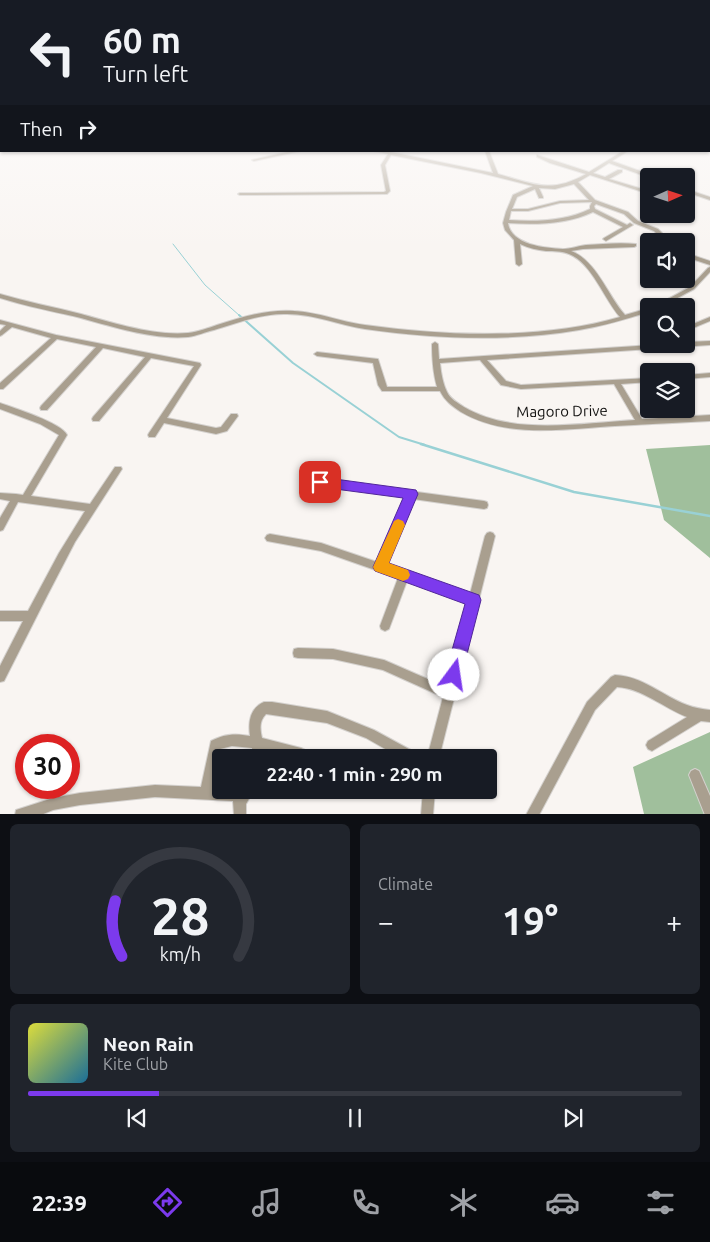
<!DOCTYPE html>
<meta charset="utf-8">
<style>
body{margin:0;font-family:Ubuntu,sans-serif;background:#20242c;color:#f1f3f6;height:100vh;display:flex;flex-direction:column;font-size:19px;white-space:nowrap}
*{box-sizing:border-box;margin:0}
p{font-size:16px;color:#9ea1a6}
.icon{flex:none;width:28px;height:28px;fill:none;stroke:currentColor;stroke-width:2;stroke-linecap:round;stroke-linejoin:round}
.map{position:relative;height:814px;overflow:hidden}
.details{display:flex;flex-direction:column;gap:10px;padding:10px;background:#0d0f14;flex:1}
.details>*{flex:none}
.hud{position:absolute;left:0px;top:0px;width:710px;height:152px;box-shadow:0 1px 4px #0004;background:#171b24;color:#f1f3f6;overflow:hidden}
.needle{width:32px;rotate:87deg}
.buttons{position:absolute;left:640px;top:168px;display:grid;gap:10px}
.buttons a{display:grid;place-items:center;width:55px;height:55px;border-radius:5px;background:#171b24;box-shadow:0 1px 4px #0004;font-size:25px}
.speed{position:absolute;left:15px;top:734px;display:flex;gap:10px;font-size:25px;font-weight:700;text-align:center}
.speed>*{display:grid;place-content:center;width:65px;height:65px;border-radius:50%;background:#171b24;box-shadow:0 1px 4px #0004;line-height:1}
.speed .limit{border:8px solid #d22;background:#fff;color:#111}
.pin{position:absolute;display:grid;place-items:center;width:42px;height:42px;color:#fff;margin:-21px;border-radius:10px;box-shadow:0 2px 8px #0006}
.me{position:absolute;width:55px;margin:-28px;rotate:14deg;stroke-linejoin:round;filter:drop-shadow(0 0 4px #0008)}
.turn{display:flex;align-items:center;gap:18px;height:105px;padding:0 20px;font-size:22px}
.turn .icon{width:65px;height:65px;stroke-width:2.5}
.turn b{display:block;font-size:35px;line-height:42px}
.then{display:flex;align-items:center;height:48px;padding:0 20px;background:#0003;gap:10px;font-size:19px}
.big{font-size:38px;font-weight:700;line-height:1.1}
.details .card{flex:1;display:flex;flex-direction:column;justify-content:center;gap:8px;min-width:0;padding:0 18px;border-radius:8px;background:#20242c}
.details .dial{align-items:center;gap:0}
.dial svg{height:130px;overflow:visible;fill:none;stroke:#363941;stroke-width:7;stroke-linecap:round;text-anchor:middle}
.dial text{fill:#f1f3f6;stroke:none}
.song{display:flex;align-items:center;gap:15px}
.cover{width:60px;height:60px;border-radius:8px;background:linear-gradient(135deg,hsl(60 70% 55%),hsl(200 70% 35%))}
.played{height:5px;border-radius:2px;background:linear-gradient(90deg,#7c3aed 20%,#363941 20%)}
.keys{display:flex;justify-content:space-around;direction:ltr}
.heat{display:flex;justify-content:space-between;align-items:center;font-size:28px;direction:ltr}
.details .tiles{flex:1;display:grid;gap:10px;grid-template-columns:1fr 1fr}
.card:last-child{grid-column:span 2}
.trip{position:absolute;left:212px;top:749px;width:285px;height:50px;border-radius:5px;background:#171b24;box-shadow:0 1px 4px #0004;font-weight:700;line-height:50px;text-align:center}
.menu{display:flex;height:80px;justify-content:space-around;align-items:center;background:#090b0e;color:#9ea1a6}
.menu .icon{width:35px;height:35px}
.menu .on{color:#7c3aed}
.menu b{font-size:22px;color:#f1f3f6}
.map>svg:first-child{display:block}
</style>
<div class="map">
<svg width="710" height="815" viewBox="0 0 710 815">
<rect width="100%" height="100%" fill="#f9f5f2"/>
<path fill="#a0bf9c" d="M710 445V558L664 520 646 449Z
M710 732V814H644L633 767Z"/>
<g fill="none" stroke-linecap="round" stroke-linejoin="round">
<path stroke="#99d1d5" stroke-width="1" d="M173 244 205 285 240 316"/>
<path stroke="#99d1d5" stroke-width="2" d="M239 315 293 363 399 437 425 445"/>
<path stroke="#99d1d5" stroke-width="2.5" d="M421 444 574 492 710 516"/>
<g stroke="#d4d1ce" stroke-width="2">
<path id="minor" d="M709 137H710V143H709Z
M291 151H301L254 161 252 160Z
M374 151 391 152 493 173 485 151H489L498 174C534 184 551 194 586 174L550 163 537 157V155L589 172 623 151H628L612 161 651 175V176L647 177 609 163 593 173 605 177 618 170H622V172L609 179 649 191V194L590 175 578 182 595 200 628 212 638 221 658 229 662 233 664 241H660L657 234 654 231 634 223 624 214 596 204 594 206 595 209 627 225 630 223 633 225 606 241 603 239 604 238 623 227 593 212C568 224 536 225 508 223 511 245 545 248 563 249 570 249 578 246 586 245 602 244 620 242 636 244V246L634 247 583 249 571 251C596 260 608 296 625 315L649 308V312C626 319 603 326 579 330 509 342 436 339 365 329 339 325 314 314 287 314 262 313 238 323 214 330 205 332 197 336 188 337 152 340 111 326 77 317 51 311 25 306 0 298V294C27 302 54 307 81 314 114 323 153 336 188 333 198 332 208 328 217 325 242 317 268 309 294 311 318 312 341 322 365 325 443 336 543 340 620 317 604 299 592 263 569 254 562 251 554 251 546 251 537 250 529 248 520 244L522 264 519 266 516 264 514 240 505 230 503 223 506 212 513 195 533 186 481 173 391 155 385 165 390 191 387 194 240 195 238 194 240 193 384 192 386 191 381 165 388 154ZM574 184 589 200 560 201 528 209H512L517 197 535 189 539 198H543V197L539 188 555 189ZM592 202 590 206V209C566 221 535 222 509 220L511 211H528L560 203Z
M686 189 710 197V200L686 192Z
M686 253 710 261V265L686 257Z
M710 267V272L694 289 663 306H656L657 305 690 287 708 268Z
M710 317V321L686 331V327Z
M0 320 56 335 200 363 201 365 167 418 216 428 221 427 231 414H237L238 416 227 431 216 434 164 423 155 437H149L148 435 149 433 194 366 151 358 99 421H93L92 419 93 417 145 357 103 348 47 410H41L40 408 41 406 96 347 57 339 3 389H0V383L51 338 12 327 2 335 0 336V331L6 325 0 324Z
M710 341V345L487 360 506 381 521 385 649 378V382L621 384 642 419 710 415V421C678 423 646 424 615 426 565 429 507 439 461 412 452 406 445 401 440 391H382L378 385 373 363 317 356 314 354 317 352 378 359 387 387H437C433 373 432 358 432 344L435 342 438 344 439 359 667 344H686V342ZM480 360 501 385 521 389 614 384 635 420C581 423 513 436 464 407 458 403 450 399 447 392 443 384 441 373 440 363Z
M710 373V377L686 379V375Z
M0 403C14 408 62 423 67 435L31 496 90 504 115 467H121L122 469 75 542 48 594 4 681 0 682V666L23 621H0V611H28L59 553 85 511 18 502 3 530 0 531V518L10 501 0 499V493L16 494 23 495 59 435 40 424 0 409Z
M320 479 484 501 487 502 488 505 487 508 484 509 413 499 386 565 470 594 485 536 487 533 490 532 493 533 495 536 439 758H427L443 697 383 670 333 659 298 658 294 657 293 653 294 649 298 648 333 649 384 660 446 687 468 603 407 581 389 629 385 631 381 629 380 626 398 578 321 551 267 541 265 538 267 535 270 534 321 543 377 562 405 497 320 485 317 484 316 482 317 480Z
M615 675C642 676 663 696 687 705 695 708 702 709 710 710V722L701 721 652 751 648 749 646 745 648 741 687 717C664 708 641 688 617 687L595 710 539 815H526L587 702 611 677Z
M264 702H272L327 711 374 730 418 754 420 758H401L366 738 327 723 266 714C259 721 260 729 262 738L301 748 305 750 307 754 306 758H292L264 750 265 758H253L252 748 232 746 220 749 213 788H221V790H254L246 804V815H234L233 801 155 797 80 805 53 810 41 815H15L16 810 53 798 80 793 155 785 201 787 211 741C224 734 235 733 250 736 248 722 250 708 264 702Z
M695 769 699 771 710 796V815H705L689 775 691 771Z
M423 790H435L433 815H421Z"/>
</g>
<g stroke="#d4d1ce" stroke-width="2">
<path id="tertiary" d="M709 135H710V139H709Z"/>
</g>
<g stroke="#d4d1ce" stroke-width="3">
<path id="secondary" d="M709 133H710V136L709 135Z"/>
</g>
<use href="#minor" fill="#a99f8f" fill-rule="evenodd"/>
<use href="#tertiary" fill="#a99f8f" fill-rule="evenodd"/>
<use href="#secondary" fill="#84765d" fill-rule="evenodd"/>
</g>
<linearGradient id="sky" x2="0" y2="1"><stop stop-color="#88c0e0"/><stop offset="0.54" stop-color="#fcfaf9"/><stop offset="1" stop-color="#fcfaf9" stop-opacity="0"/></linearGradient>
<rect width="710" height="247" fill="url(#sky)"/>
<path fill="#7c3aed" stroke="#51269a" d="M320 477 416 490 418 494 389 563 479 595 481 600 460 681 454 683 448 681 445 675 465 604 375 571 373 567 403 498 320 487 315 486 313 482 315 479Z"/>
<path fill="#f59e0b" d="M398 519 403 521 405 525 389 563 408 570 410 575 408 579 403 581 375 571 373 567 394 521Z"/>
<g text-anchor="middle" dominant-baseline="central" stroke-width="4.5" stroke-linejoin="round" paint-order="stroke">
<g font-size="15" fill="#121110" stroke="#f9f5f2">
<text transform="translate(562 411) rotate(-1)">Magoro Drive</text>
</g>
</g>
</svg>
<div class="buttons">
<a><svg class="needle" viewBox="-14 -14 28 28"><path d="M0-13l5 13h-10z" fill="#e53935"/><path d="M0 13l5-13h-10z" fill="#9ea1a6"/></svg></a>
<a><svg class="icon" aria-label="sound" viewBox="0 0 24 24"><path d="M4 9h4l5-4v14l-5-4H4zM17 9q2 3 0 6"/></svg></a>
<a><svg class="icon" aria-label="search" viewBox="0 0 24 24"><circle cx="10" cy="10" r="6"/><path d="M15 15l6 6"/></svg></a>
<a><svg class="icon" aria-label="layers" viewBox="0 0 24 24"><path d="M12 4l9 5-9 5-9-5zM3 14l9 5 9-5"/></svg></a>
</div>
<div class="speed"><div class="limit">30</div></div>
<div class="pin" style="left:320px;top:482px;background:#d93025"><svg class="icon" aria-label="arrive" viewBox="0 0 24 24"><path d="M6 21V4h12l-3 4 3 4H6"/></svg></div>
<svg class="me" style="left:454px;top:675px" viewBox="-20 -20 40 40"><circle r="19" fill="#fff"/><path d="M0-13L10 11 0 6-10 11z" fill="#7c3aed"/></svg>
<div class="trip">22:40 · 1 min · 290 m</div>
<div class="hud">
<div class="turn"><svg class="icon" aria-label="left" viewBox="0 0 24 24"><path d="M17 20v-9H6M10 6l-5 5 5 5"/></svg><div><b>60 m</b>Turn left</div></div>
<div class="then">Then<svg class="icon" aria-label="right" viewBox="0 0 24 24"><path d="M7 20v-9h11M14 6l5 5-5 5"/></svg></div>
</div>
</div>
<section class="details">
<div class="tiles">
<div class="card dial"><svg viewBox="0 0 100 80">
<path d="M14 69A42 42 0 1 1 86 69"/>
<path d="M14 69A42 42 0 0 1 10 35" stroke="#7c3aed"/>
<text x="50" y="56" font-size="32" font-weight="700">28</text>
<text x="50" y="72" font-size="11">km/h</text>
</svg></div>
<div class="card"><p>Climate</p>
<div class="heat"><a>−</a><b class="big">19°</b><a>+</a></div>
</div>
<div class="card">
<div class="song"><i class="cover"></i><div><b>Neon Rain</b><p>Kite Club</p></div></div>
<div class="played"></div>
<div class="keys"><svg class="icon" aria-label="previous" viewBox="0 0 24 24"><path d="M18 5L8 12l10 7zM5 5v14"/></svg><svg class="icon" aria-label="pause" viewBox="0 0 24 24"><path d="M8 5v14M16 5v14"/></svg><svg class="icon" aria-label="next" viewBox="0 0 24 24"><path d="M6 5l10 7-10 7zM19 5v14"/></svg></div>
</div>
</div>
</section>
<nav class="menu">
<b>22:39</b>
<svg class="icon on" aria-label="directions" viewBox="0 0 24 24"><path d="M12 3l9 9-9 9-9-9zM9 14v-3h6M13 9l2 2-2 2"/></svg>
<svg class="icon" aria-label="music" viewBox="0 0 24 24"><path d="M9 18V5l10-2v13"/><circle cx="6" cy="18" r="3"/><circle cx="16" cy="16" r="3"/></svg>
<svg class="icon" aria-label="phone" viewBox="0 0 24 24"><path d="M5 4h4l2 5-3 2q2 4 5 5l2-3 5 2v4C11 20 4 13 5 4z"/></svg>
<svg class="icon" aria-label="climate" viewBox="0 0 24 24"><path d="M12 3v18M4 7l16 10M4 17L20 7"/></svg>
<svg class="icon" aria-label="car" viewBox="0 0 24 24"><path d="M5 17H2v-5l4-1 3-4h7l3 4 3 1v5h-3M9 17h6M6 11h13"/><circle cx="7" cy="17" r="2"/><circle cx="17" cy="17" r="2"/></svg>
<svg class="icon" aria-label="filters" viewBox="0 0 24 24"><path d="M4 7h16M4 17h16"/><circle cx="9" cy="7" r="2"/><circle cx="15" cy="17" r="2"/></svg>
</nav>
